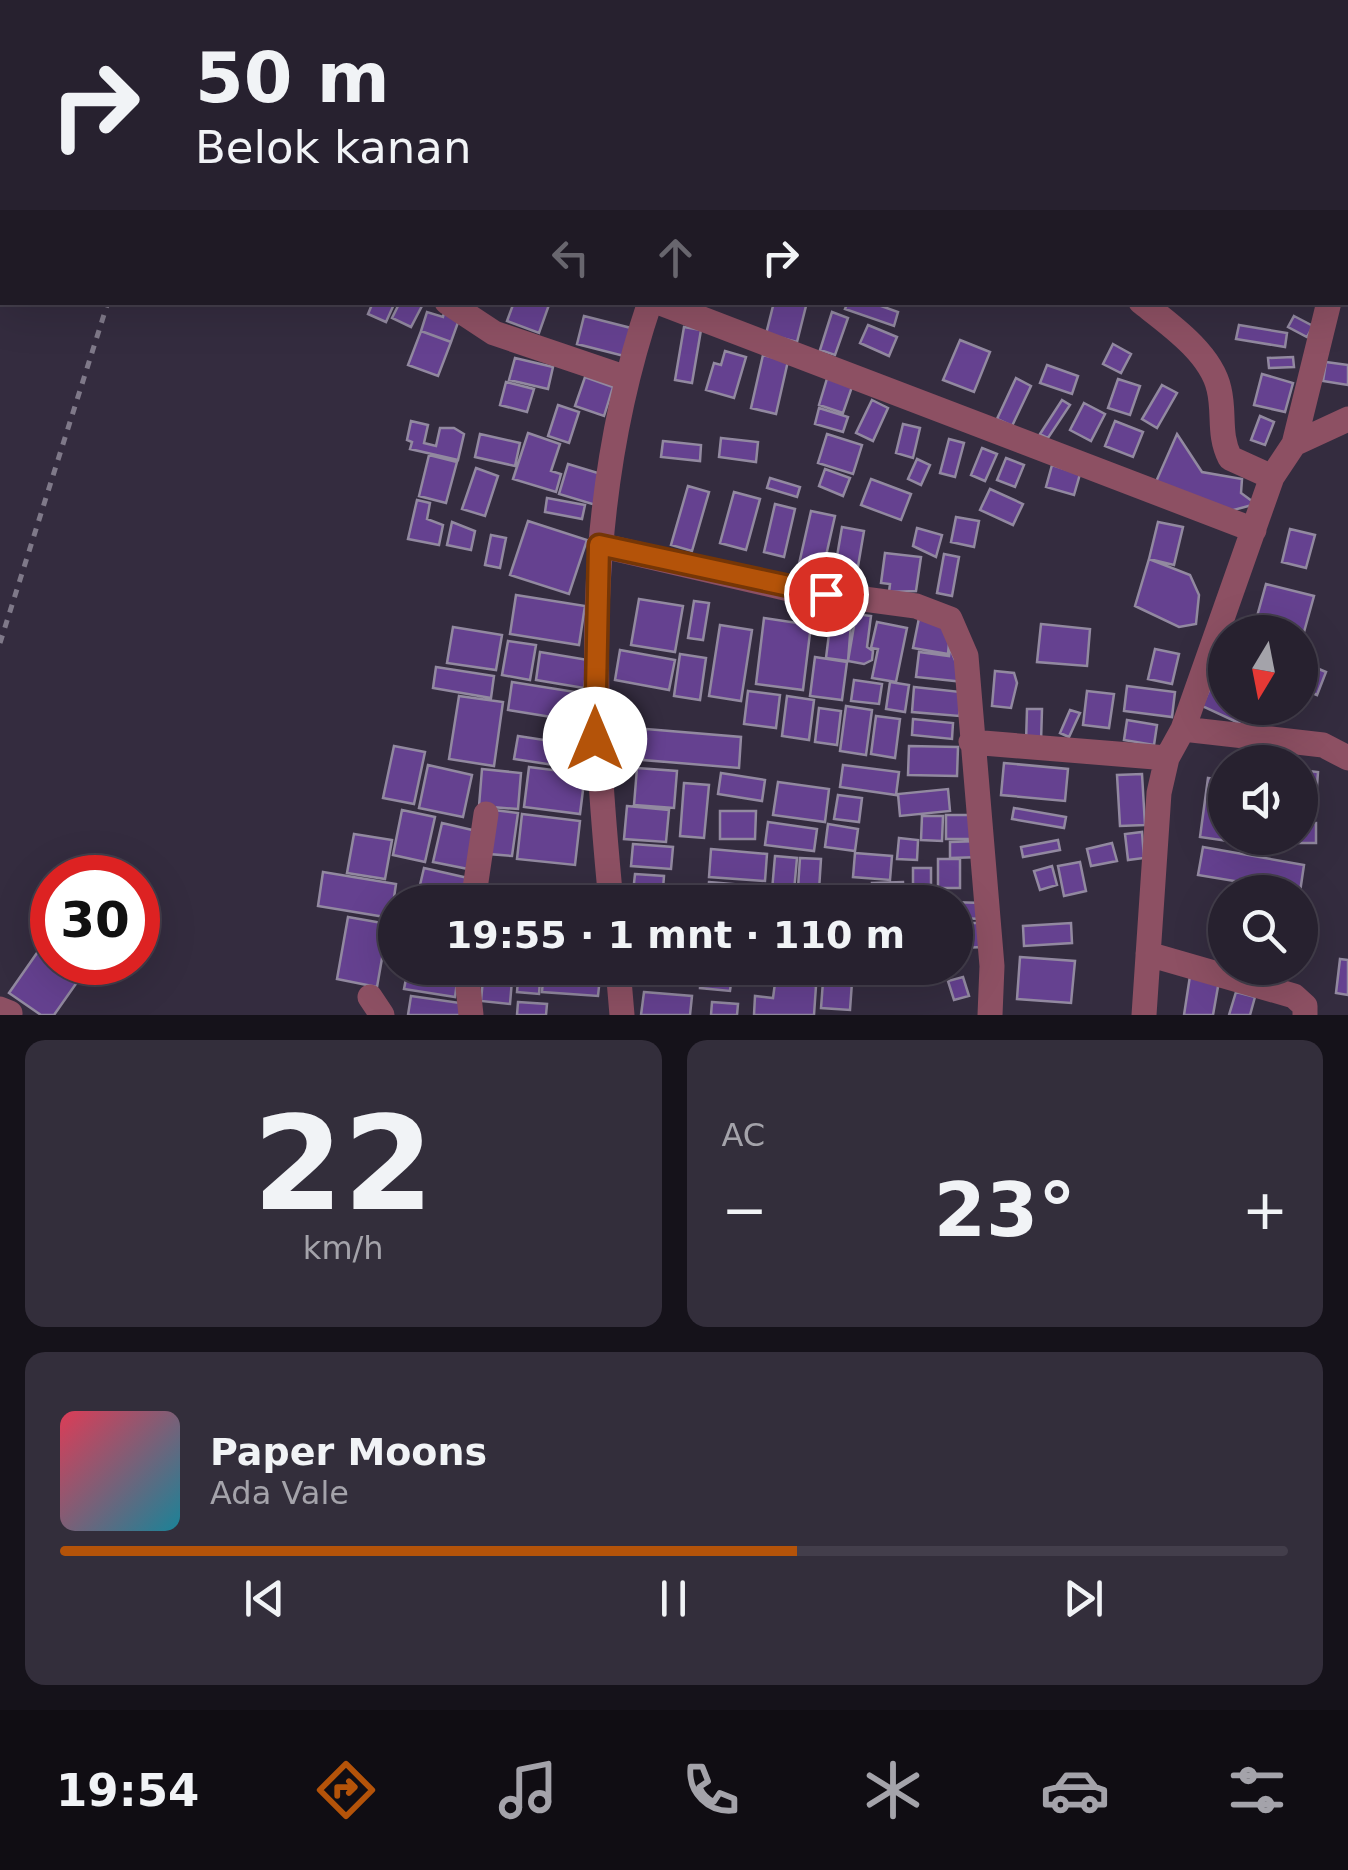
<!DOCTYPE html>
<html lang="id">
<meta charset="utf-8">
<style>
body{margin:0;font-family:"DejaVu Sans",sans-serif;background:#332e3b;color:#f1f3f6;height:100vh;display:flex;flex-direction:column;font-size:38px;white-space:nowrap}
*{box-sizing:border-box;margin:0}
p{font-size:32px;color:#a4a3aa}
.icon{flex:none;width:55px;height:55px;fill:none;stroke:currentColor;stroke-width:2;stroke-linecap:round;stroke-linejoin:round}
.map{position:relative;height:1015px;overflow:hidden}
.side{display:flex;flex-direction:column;gap:25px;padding:25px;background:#15121a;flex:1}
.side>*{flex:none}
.top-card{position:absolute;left:0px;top:0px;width:1350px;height:305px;box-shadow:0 10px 40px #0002,0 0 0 2px #433e4b;background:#27212f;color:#f1f3f6;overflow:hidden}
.needle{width:65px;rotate:190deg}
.tools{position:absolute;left:1208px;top:615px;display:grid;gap:20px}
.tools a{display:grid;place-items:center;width:110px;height:110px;border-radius:50%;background:#27212f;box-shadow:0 10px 40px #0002,0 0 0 2px #433e4b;font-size:50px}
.speed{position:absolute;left:30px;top:855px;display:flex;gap:20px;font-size:50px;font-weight:700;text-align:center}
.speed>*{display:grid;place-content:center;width:130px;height:130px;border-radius:50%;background:#27212f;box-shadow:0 10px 40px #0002,0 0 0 2px #433e4b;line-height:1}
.speed .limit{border:15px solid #d22;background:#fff;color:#111}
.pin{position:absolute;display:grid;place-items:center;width:85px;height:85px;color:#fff;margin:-42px;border:5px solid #fff;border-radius:50%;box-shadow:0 2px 10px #0007}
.me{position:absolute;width:110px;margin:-55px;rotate:0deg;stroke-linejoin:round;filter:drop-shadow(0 0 8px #0008)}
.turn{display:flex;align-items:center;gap:35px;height:210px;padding:0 30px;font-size:45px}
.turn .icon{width:130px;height:130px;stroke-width:2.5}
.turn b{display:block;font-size:70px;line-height:85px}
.lanes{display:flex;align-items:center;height:95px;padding:0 30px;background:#0003;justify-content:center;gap:50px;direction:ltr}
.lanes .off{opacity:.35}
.big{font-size:75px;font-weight:700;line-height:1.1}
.side .widget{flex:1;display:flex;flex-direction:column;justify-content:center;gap:15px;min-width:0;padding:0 35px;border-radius:20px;background:#332e3b}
.side .dial{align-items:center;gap:0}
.dial b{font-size:130px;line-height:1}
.song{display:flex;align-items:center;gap:30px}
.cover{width:120px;height:120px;border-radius:15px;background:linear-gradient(135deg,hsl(350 70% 55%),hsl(190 70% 35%))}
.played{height:10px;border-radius:5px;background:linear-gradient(90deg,#b45309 60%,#433e4b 60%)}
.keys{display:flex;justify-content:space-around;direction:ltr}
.heat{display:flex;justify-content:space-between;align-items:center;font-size:55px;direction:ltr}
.side .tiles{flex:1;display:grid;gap:25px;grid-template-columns:1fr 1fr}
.widget:last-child{grid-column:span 2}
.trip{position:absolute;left:378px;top:885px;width:595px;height:100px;border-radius:50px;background:#27212f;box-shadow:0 10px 40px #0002,0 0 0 2px #433e4b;font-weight:700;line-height:100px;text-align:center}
.dock{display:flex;height:160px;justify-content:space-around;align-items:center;background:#100d13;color:#a4a3aa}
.dock .icon{width:70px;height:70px}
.dock .selected{color:#b45309}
.dock b{font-size:45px;color:#f1f3f6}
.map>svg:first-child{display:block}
</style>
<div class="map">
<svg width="1348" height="1015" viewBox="0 0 1348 1015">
<rect width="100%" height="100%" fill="#342c3f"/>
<path fill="#654190" stroke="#9289a0" stroke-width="2.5" d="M373 302H395L386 322 368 314Z
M400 302H424L411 327 392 318Z
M514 302H550L539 333 507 321Z
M774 302H807L797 342 766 334Z
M848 302H870L898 312 894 326 845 309Z
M445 309 461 314 451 342 421 331 427 312 443 317Z
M832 312 848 318 835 355 820 350Z
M584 316 631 328 624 356 577 344Z
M1294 316 1313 326 1307 337 1288 327Z
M868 325 897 337 889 356 860 343Z
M1239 325 1287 333 1285 347 1236 339Z
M684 327 701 330 692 383 675 380Z
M421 331 451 342 438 376 408 365Z
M960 340 990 352 974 392 943 380Z
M1113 344 1131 354 1121 373 1103 364Z
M725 351 746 357 734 398 706 390 714 363 721 365Z
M763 355 788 361 776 414 751 408Z
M1293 357 1294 367 1269 368 1268 358Z
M515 358 553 367 548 389 509 380Z
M1326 362 1348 365V385L1323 381Z
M1047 365 1078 376 1072 394 1040 383Z
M829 372 853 384 843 413 819 405Z
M1262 374 1293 383 1285 412 1254 405Z
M585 377 613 387 604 416 575 406Z
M1016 378 1031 386 1012 426 997 419Z
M1118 379 1140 386 1130 415 1108 408Z
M506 382 534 389 527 412 500 405Z
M1162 385 1177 393 1157 428 1142 419Z
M872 400 888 408 873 441 856 433Z
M1062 400 1070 405 1048 438 1040 434Z
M1084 403 1105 414 1091 441 1070 430Z
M558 405 579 412 569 443 548 436Z
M819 408 848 417 843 432 815 424Z
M1260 416 1274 422 1265 445 1251 440Z
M411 421 428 425 424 443 436 446 440 428H454L464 434 458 460 410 449 412 442 407 440Z
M1115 421 1143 432 1133 457 1105 446Z
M903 424 920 428 913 458 896 453Z
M528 433 560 444 551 471 561 474 556 492 513 479Z
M480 434 520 443 515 466 475 457Z
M827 434 862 445 853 474 818 463Z
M1177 434 1202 472 1242 479 1241 493 1256 504 1226 512 1155 484Z
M721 438 758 442 756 462 719 457Z
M949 439 964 443 955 477 940 473Z
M663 441 701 445 700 461 661 457Z
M982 448 997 454 985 481 971 475Z
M429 455 457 462 446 503 419 496Z
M1006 458 1024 465 1015 487 997 480Z
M917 459 930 465 921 485 908 479Z
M568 464 608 476 599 506 559 494Z
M1052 465 1080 474 1074 495 1046 487Z
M476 468 498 476 485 516 462 509Z
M825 469 850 478 843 496 819 486Z
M770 478 800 487 797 497 767 488Z
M871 479 911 494 901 520 861 505Z
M688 486 709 492 692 551 671 545Z
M990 489 1023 504 1013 525 980 510Z
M734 492 760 499 746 550 720 543Z
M547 498 585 505 582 519 545 512Z
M417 500 430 503 427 519 443 525 439 545 408 539Z
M775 504 795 509 784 557 764 552Z
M811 511 835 516 823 569 799 564Z
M956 517 979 521 974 547 951 542Z
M528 521 587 540 569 594 510 575Z
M452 522 475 531 471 550 447 545Z
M1158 522 1183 527 1174 565 1149 559Z
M842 527 864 531 856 578 834 574Z
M917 528 942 535 936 557 913 546Z
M1290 529 1315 535 1306 568 1282 562Z
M491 535 506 538 500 568 485 565Z
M885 553 921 557 916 591 889 592 890 584 881 583Z
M944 554 959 557 952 596 937 593Z
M1149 559 1190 575 1199 595 1196 624 1179 627 1135 606Z
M1266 584 1314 596 1304 632 1256 620Z
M516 595 585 606 579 645 510 634Z
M639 599 683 606 675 652 631 645Z
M694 601 709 603 703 640 688 638Z
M832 609 852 611 848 661 826 658Z
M856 614 871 616 867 647 873 651 872 660 864 664 848 661Z
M764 618 811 625 803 690 756 684Z
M919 618 951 621 948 654 913 648Z
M877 622 907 628 896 682 872 678 878 649 871 648Z
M1041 624 1090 629 1087 666 1037 662Z
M720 625 752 630 741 701 709 696Z
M453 627 502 635 496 670 447 663Z
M508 641 536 645 530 680 502 675Z
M950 648 964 682 916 677 919 652 949 656Z
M1155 649 1179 654 1172 684 1148 679Z
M620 650 675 660 669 690 615 680Z
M540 652 588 660 584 688 536 680Z
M680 654 706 658 700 700 674 696Z
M815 657 847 662 842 700 810 696Z
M1300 661 1326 672 1317 695 1300 688Z
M436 667 494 676 491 698 433 688Z
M995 671 1014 673 1017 683 1011 708 992 706Z
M1217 672 1225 674V708H1248L1243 725 1202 706Z
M854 680 882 684 879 704 851 701Z
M512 682 575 692 570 720 508 710Z
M890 682 909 685 905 712 886 709Z
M1127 686 1175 692 1172 717 1124 711Z
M914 687 961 692 959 716 912 712Z
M748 691 780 695 776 728 744 724Z
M1087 691 1114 694 1109 728 1083 725Z
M459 696 503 702 494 766 449 759Z
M787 696 814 700 809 740 782 736Z
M846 706 872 710 866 755 840 751Z
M819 708 841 711 837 745 815 742Z
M1027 709H1042L1041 742H1026Z
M1070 710 1080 713 1069 737 1060 733Z
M876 716 900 719 895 758 871 754Z
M913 719 953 723 952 739 912 735Z
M1127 720 1157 725 1154 745 1124 740Z
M646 729 741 737 739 768 643 760Z
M518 736 577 745 574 768 514 759Z
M610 738 641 741 639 763 608 761Z
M394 746 425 752 414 804 383 798Z
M909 746 958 747 957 776 908 775Z
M1004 763 1068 769 1065 801 1001 795Z
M428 765 472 775 463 817 419 808Z
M843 765 899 772 896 795 840 787Z
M529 767 585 774 580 814 524 807Z
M637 768 677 771 674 808 634 805Z
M482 769 521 773 518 809 479 806Z
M1300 770 1318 772 1315 814 1300 813Z
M721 773 765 780 762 801 718 794Z
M1142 774 1145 825 1120 826 1117 775Z
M1208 778 1225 780V838H1257L1256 845 1200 837Z
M778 782 829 789 825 822 773 815Z
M684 783 709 785 704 838 680 836Z
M948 789 950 811 900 816 898 794Z
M838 795 862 798 859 822 834 819Z
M627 806 669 810 666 842 624 839Z
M1014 808 1066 817 1064 828 1012 819Z
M402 810 435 817 425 862 393 855Z
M494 810 518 813 512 856 489 854Z
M720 811H756L755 839H720Z
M522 814 580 821 575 865 517 859Z
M946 815H976V839H946Z
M922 816H943L942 841 921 840Z
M768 822 817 829 814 851 765 845Z
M442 823 481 832 473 870 433 862Z
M1316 823V843H1293V838H1300V824Z
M828 824 858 829 855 851 825 847Z
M1142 832 1144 858 1128 860 1125 834Z
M354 834 392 840 385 879 347 873Z
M899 838 918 840 917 860 897 859Z
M1058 840 1060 850 1023 857 1021 847Z
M981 841 982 857 950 858V842Z
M1112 843 1117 861 1091 866 1087 849Z
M633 844 673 847 671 869 631 866Z
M1203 847 1304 865 1300 892 1198 875Z
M711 849 767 854 765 881 709 877Z
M855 853 892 856 890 880 853 877Z
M775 856 797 858 793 902H771Z
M800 858 821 859 819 890 798 888Z
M938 859H960V888H938Z
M1080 862 1086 891 1064 896 1058 866Z
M1052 866 1057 885 1040 890 1034 871Z
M424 868 468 878 463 902H416Z
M913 868H931V896H913Z
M323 872 396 884 391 918 318 906Z
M635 874 664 876 662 902H632Z
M709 882 766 887 765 902H707Z
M903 882 904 899 873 900 872 883Z
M949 902 983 903V919L955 918V902Z
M348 917 388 924 377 987 337 979Z
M955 923H985V947L955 948Z
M1071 923 1072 943 1024 946 1023 926Z
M46 940 52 944V962H79L87 968 54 1015H41L9 993Z
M1020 957 1075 961 1071 1003 1017 999Z
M1340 959 1348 960V995L1336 993Z
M408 968H459L455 997 404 989Z
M484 968H513L510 1004 481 1001Z
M519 968H541L539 994 517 992Z
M544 968H601L598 996 542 992Z
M638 968H672L671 982 637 979Z
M701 968H733L730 991 700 988Z
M738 968H763L762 980 737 977Z
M770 968H810L809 979 770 976Z
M824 968H853L850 1010 821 1008Z
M1190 976 1219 981 1213 1015H1184Z
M963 977 969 996 954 1000 948 981Z
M775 983 816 986 814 1015H754L755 996 773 998Z
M644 992 692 996 690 1015H641Z
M1236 992 1255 997 1250 1015H1229Z
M411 996 467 1004 465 1015H408Z
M518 1002 547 1004 546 1015H517Z
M712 1002 738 1004 737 1015H711Z"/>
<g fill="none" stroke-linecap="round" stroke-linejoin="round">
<path stroke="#7f7989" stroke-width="5" stroke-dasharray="8 8" stroke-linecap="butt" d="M0 643 108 302"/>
<path stroke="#8d5063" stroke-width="25" d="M550 0 553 2
M649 0 650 2
M0 38 2 40
M1348 232V230
M447 302 494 333 624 377
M658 302 1254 530
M1141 302C1169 324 1211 353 1219 389 1225 414 1218 434 1230 458L1272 477
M1294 444 1329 302
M599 545 789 589 916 606 950 619 966 656 992 966 990 1015
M1183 729 1323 745 1348 758
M971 742 1167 758
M473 902 486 814
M611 902C591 696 582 502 650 302
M1148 954 1294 996 1305 1006V1015
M466 968 471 1015
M618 968 622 1015
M370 997 382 1015
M0 1009 10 1013
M1144 1015 1159 793 1167 758 1183 729 1272 477 1294 444 1348 419"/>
</g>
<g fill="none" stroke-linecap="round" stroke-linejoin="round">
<g stroke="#753606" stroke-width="25">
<path id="route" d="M595 739 599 545 826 594"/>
</g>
<use href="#route" stroke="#b45309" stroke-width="18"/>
</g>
</svg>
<div class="tools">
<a><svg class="needle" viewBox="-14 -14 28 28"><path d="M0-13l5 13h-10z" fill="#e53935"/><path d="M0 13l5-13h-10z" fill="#a4a3aa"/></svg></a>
<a><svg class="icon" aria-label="sound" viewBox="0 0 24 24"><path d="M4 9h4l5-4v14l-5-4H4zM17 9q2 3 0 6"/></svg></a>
<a><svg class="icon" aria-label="search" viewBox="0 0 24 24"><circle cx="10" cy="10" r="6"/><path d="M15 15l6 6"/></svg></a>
</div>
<div class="speed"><div class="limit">30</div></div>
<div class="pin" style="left:826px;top:594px;background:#d93025"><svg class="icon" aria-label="arrive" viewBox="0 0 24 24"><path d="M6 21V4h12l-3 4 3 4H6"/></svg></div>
<svg class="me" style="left:595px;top:739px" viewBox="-20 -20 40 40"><circle r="19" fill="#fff"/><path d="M0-13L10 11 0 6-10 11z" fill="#b45309"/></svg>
<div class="trip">19:55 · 1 mnt · 110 m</div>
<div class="top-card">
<div class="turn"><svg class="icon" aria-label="right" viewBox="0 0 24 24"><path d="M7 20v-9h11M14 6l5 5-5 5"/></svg><div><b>50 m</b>Belok kanan</div></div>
<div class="lanes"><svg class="icon off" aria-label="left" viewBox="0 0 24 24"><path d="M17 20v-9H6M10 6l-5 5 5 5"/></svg><svg class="icon off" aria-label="ahead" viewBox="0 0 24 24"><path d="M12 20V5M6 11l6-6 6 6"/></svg><svg class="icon" aria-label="right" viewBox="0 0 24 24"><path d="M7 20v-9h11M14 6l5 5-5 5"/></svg></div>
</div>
</div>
<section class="side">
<div class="tiles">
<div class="widget dial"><b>22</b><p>km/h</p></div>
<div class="widget"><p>AC</p>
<div class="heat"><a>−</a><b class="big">23°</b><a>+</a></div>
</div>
<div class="widget">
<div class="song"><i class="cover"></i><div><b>Paper Moons</b><p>Ada Vale</p></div></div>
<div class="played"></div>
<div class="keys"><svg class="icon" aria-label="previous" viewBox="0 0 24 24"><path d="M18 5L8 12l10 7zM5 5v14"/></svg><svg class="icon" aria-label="pause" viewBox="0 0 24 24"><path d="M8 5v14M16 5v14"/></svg><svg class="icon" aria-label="next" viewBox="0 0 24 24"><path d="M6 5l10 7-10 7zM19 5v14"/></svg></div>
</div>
</div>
</section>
<nav class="dock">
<b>19:54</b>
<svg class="icon selected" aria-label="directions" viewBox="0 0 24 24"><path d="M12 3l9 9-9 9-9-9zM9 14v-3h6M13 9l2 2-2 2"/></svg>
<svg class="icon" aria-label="music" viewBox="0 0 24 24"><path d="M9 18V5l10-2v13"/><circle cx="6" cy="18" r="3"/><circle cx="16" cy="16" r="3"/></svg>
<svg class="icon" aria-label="phone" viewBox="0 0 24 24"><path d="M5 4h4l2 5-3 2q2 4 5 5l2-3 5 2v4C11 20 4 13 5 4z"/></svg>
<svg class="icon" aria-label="climate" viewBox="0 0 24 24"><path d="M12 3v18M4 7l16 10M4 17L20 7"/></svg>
<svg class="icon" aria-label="car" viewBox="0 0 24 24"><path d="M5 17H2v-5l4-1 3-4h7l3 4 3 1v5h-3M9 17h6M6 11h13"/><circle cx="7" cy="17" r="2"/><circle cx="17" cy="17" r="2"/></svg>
<svg class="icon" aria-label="filters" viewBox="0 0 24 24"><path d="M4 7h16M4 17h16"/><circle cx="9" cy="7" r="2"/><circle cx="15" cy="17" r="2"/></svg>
</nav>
